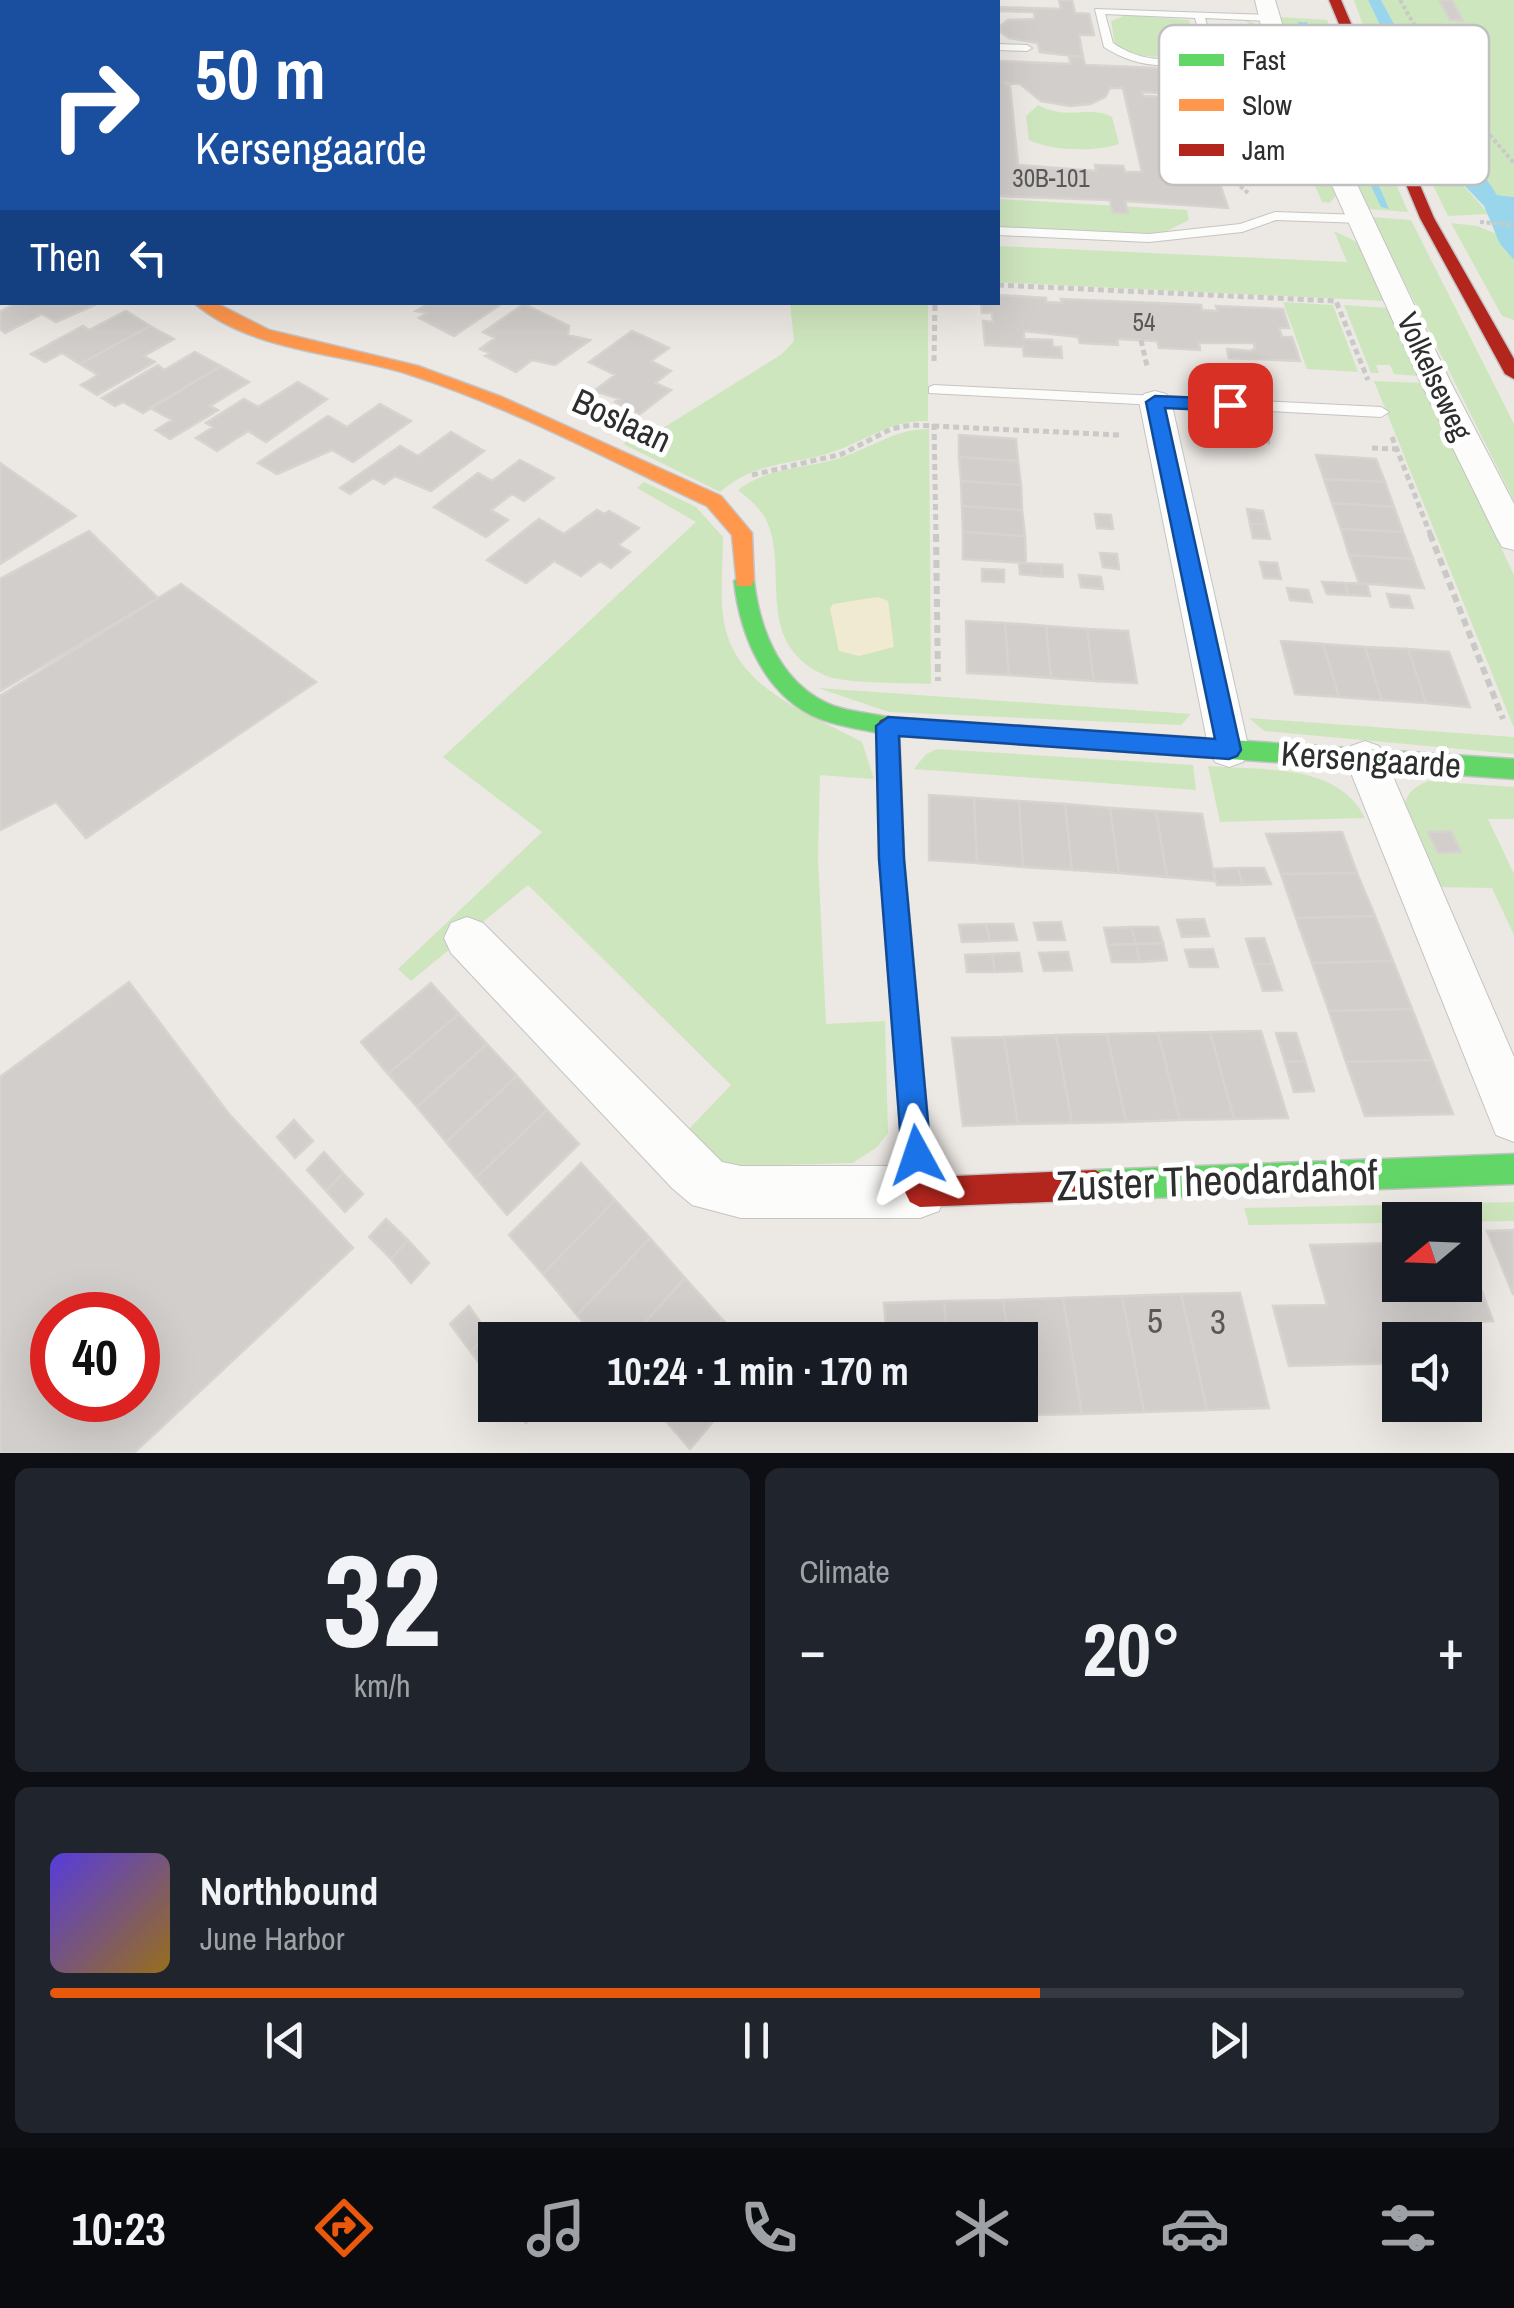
<!DOCTYPE html>
<meta charset="utf-8">
<style>
body{margin:0;font-family:"Archivo Narrow",sans-serif;background:#20242c;color:#f1f3f6;height:100vh;display:flex;flex-direction:column;font-size:38px;white-space:nowrap}
*{box-sizing:border-box;margin:0}
p{font-size:32px;color:#9ea1a6}
.icon{flex:none;width:55px;height:55px;fill:none;stroke:currentColor;stroke-width:2;stroke-linecap:round;stroke-linejoin:round}
.map{position:relative;height:1453px;overflow:hidden}
.drawer{display:flex;flex-direction:column;gap:15px;padding:15px;background:#0d0f14;flex:1}
.drawer>*{flex:none}
.top-card{position:absolute;left:0px;top:0px;width:1000px;height:305px;box-shadow:0 10px 40px #0002;background:#1a4fa0;color:#fff;overflow:hidden}
.needle{width:65px;rotate:251deg}
.controls{position:absolute;left:1382px;top:1202px;display:grid;gap:20px}
.controls a{display:grid;place-items:center;width:100px;height:100px;border-radius:0px;background:#171b24;box-shadow:0 10px 40px #0002;font-size:50px}
.speed{position:absolute;left:30px;top:1292px;display:flex;gap:20px;font-size:50px;font-weight:700;text-align:center}
.speed>*{display:grid;place-content:center;width:130px;height:130px;border-radius:50%;background:#171b24;box-shadow:0 10px 40px #0002;line-height:1}
.speed .limit{border:15px solid #d22;background:#fff;color:#111}
.pin{position:absolute;display:grid;place-items:center;width:85px;height:85px;color:#fff;margin:-42px;border-radius:20px;box-shadow:0 5px 15px #0006}
.me{position:absolute;width:110px;margin:-55px;rotate:355deg;stroke-linejoin:round;filter:drop-shadow(0 0 8px #0008)}
.turn{display:flex;align-items:center;gap:35px;height:210px;padding:0 30px;font-size:45px}
.turn .icon{width:130px;height:130px;stroke-width:2.5}
.turn b{display:block;font-size:70px;line-height:85px}
.then{display:flex;align-items:center;height:95px;padding:0 30px;background:#0003;gap:20px;font-size:38px}
.big{font-size:75px;font-weight:700;line-height:1.1}
.drawer .widget{flex:1;display:flex;flex-direction:column;justify-content:center;gap:15px;min-width:0;padding:0 35px;border-radius:15px;background:#20242c}
.drawer .dial{align-items:center;gap:0}
.dial b{font-size:130px;line-height:1}
.song{display:flex;align-items:center;gap:30px}
.cover{width:120px;height:120px;border-radius:15px;background:linear-gradient(135deg,hsl(250 70% 55%),hsl(40 70% 35%))}
.played{height:10px;border-radius:5px;background:linear-gradient(90deg,#ea580c 70%,#363941 70%)}
.keys{display:flex;justify-content:space-around;direction:ltr}
.heat{display:flex;justify-content:space-between;align-items:center;font-size:55px;direction:ltr}
.drawer .tiles{flex:1;display:grid;gap:15px;grid-template-columns:1fr 1fr}
.widget:last-child{grid-column:span 2}
.trip{position:absolute;left:478px;top:1322px;width:560px;height:100px;border-radius:0px;background:#171b24;box-shadow:0 10px 40px #0002;font-weight:700;line-height:100px;text-align:center}
.tab-bar{display:flex;height:160px;justify-content:space-around;align-items:center;background:#090b0e;color:#9ea1a6}
.tab-bar .icon{width:70px;height:70px}
.tab-bar .selected{color:#ea580c}
.tab-bar b{font-size:45px;color:#f1f3f6}
.map>svg:first-child{display:block}
</style>
<div class="map">
<svg width="1514" height="1453" viewBox="0 0 1514 1453">
<rect width="100%" height="100%" fill="#ece8e4"/>
<path fill="#cee6be" fill-rule="evenodd" d="M1354 0H1368L1399 66 1452 155 1460 182 1489 214 1448 216 1385 87Z
M1381 0H1514V197L1497 195 1434 98Z
M1126 15 1189 20 1196 49C1172 60 1137 60 1115 45L1111 21Z
M1279 17 1327 20 1408 212 1369 209ZM1302 21 1307 22 1388 208 1381 207Z
M1245 20 1261 26 1337 194 1330 203 1322 202 1307 167 1316 170 1254 28Z
M1038 105C1069 121 1089 105 1112 117L1119 144C1096 152 1050 151 1029 140L1026 116Z
M998 199 1187 210 1189 220 1165 232 1149 234 998 228Z
M1372 217 1411 220 1514 424V501Z
M1451 223 1477 226 1497 234 1500 244 1514 260V320L1502 316Z
M1334 231 1359 243 1385 301 998 282V246L1347 262Z
M1283 302 1333 305 1358 372 1307 369Z
M790 303H928V421C892 420 870 438 838 450 794 467 760 458 720 492L623 444 641 429 655 433 782 354 794 341Z
M1344 305 1388 308 1418 376 1394 374 1390 365H1376L1379 373H1371Z
M1374 381 1423 383 1514 575V728Z
M929 429 931 684C908 683 841 684 824 675 754 642 788 575 768 524 762 509 750 500 738 490 766 468 800 469 833 460 868 451 891 429 929 429Z
M644 482 696 507 723 537C723 563 720 590 723 616 732 688 807 712 862 742L874 779 820 775 818 858 826 1024 885 1021 888 1133 877 1147 853 1163 744 1166 723 1162 687 1131 731 1085 528 885 411 981 398 969 542 832 443 757 696 522 637 488Z
M818 688 1191 714 1181 725 889 712Z
M1249 718 1514 737V754L1264 731Z
M937 749 1193 765 1196 790 914 769 926 754Z
M1208 766C1263 771 1337 762 1365 818L1220 822Z
M1428 781 1514 787V819H1488L1514 874V935L1492 888 1436 887 1403 811C1406 794 1412 788 1428 781Z
M1514 1202V1221L1249 1225 1244 1208Z"/>
<path fill="#f0ead3" d="M878 597 888 601 894 647 859 656 839 651 830 609 833 604Z"/>
<path fill="#99d6ec" d="M1368 0H1381L1434 98 1497 195 1514 197V260L1500 244 1484 206 1461 182 1452 155 1399 65Z
M1298 22H1307L1389 209 1381 207 1307 50Z"/>
<path fill="#d1cecb" stroke="#d7d4d0" stroke-width="2.5" fill-rule="evenodd" d="M1059 0H1072L1075 13 1089 14 1094 35H1079L1083 57 1040 52 1038 43 1009 38 1001 32 1000 26 1008 20 1035 19 1034 12 998 11V7L1061 9Z
M1439 0H1452L1463 21 1450 20Z
M1069 57H1083L1085 65 1178 69 1185 90H1178L1179 94 1142 92 1143 96 1193 98 1201 125H1195L1211 175H1217L1228 208 1125 201 1128 213H1113L1110 200 998 196V61L1071 64ZM1006 83 1020 84 1041 101 1070 106 1090 104 1105 97 1110 88H1123L1142 172H1125L1123 166 1095 165 1096 171 1018 165 1010 86Z
M998 295 1046 298V302L1062 303 1061 299 1201 305 1202 310 1218 311 1216 306 1283 309 1289 328H1279L1282 337H1292L1300 361 1229 358 1227 349 1251 351 1255 348 1254 343H1199L1200 350 1165 348H1159L1157 341 1117 339 1118 345 1080 343 1078 337 1024 331V339L1052 340 1053 347H1061L1062 358 1024 356 1023 347 985 345 983 321 993 322 992 313H982L981 302H998Z
M18 302H101L56 322 42 314 5 333 0 329V312Z
M430 302H504L454 336 419 318 427 313 416 311Z
M524 304 569 326 568 335 590 340 555 365 532 360 516 372 485 356 490 353 480 349 495 338 483 332Z
M126 311 150 326 80 364 62 353 45 362 31 354 83 326 89 330Z
M150 326 174 339 144 356 155 362 97 395 81 385 98 375 80 364Z
M632 331 669 348 651 361 671 371 655 383 671 390 640 414 615 402 620 399 594 391 615 375 589 362Z
M195 352 221 366 143 413 123 402 115 406 102 398 158 365 164 370Z
M221 366 249 382 210 406 218 410 170 439 156 430 172 420 150 408Z
M298 382 327 399 266 442 248 431 217 451 196 438 213 427 206 423 244 399 258 407Z
M380 404 411 421 353 462 332 450 277 474 258 463 328 416 347 427Z
M451 432 484 451 431 491 395 476 384 484 373 478 350 494 340 488 400 446 418 456Z
M959 435 1016 439 1018 461 959 457Z
M1316 455 1376 459 1385 482 1324 479Z
M959 457 1018 461 1021 485 961 481Z
M520 460 554 478 524 501 512 494 491 510 508 520 486 537 434 507 478 473 492 481Z
M0 463 76 516 0 564Z
M1324 479 1385 482 1394 507 1332 503Z
M961 481 1021 485 1022 510 962 506Z
M1332 503 1394 507 1403 532 1341 529Z
M962 506 1022 510 1025 536 963 532Z
M1247 509 1263 511 1266 524H1250Z
M597 510 605 514 609 511 639 528 618 545 630 552 611 568 600 561 581 576 554 561 526 583 487 560 539 519 564 534Z
M1095 514 1111 515 1113 529 1097 528Z
M1250 524H1266L1270 539 1253 538Z
M1341 529 1403 532 1413 559 1349 555Z
M89 531 158 598 0 691V579Z
M963 532 1025 536 1026 563 963 559Z
M1100 553 1117 554 1119 569 1103 567Z
M1349 555 1413 559 1424 588 1359 583Z
M1260 562 1277 563 1281 579 1264 578Z
M1019 563 1040 564 1042 576 1020 574Z
M1040 564 1062 565 1063 577 1042 576Z
M982 569 1004 570V582L982 581Z
M1079 575 1101 577 1103 589 1081 587Z
M1322 582 1345 583 1348 595 1327 594Z
M1345 583 1367 584 1370 596 1348 595Z
M181 584 316 682 86 838 56 802 0 830V696Z
M1287 588 1308 590 1312 602 1290 600Z
M1387 594 1409 596 1413 608 1391 607Z
M966 621 1005 623 1009 675 967 673Z
M1005 623 1046 626 1051 678 1009 675Z
M1046 626 1087 629 1094 681 1051 678Z
M1087 629 1128 631 1137 683 1094 681Z
M1281 641 1323 644 1339 697 1295 694Z
M1323 644 1365 647 1382 700 1339 697Z
M1365 647 1408 649 1426 703 1382 700Z
M1408 649 1449 652 1470 707 1426 703Z
M929 795 974 798 977 863 929 860Z
M974 798 1019 801 1023 867 977 863Z
M1019 801 1065 804 1072 870 1023 867Z
M1065 804 1110 808 1119 873 1072 870Z
M1110 808 1156 811 1167 877 1119 873Z
M1156 811 1202 814 1215 881 1167 877Z
M1451 831 1461 852 1438 853 1428 832Z
M1342 832 1357 873 1281 874 1266 834Z
M1238 868H1264L1271 884 1243 885Z
M1238 868 1243 885H1217L1213 869Z
M1357 873 1375 916 1296 918 1281 874Z
M1375 916 1393 961 1312 963 1296 918Z
M1204 919 1209 936 1182 937 1177 920Z
M1061 922 1065 940H1038L1034 923Z
M986 924H1013L1017 940 990 941Z
M986 924 990 941 962 942 959 925Z
M1131 927 1136 944 1108 945 1104 928Z
M1131 927H1158L1163 943 1136 944Z
M1264 938 1273 964H1254L1246 939Z
M1163 943 1167 960 1140 962 1136 944Z
M1136 944 1140 962H1112L1108 945Z
M1213 949 1218 967H1190L1185 950Z
M1068 952 1072 970 1044 971 1039 953Z
M1019 953 1022 971 995 972 992 954Z
M992 954 995 972H967L965 955Z
M1393 961 1412 1009 1329 1011 1312 963Z
M1254 964H1273L1282 990 1263 991Z
M129 982 229 1114 353 1248 134 1453H0V1077ZM52 1315H138V1400H52Z
M431 983 459 1014 388 1074 361 1042Z
M1412 1009 1432 1060 1346 1062 1329 1011Z
M459 1014 487 1044 417 1107 388 1074Z
M1261 1031 1288 1118 1234 1119 1210 1032Z
M1210 1032 1234 1119 1180 1120 1158 1033Z
M1158 1033 1180 1120 1126 1122 1107 1034Z
M1276 1033H1296L1305 1061 1285 1062Z
M1107 1034 1126 1122 1072 1123 1056 1035Z
M1056 1035 1072 1123 1018 1124 1004 1037Z
M1004 1037 1018 1124 963 1126 952 1038Z
M487 1044 517 1076 446 1142 417 1107Z
M1432 1060 1453 1114 1365 1116 1346 1062Z
M1305 1061 1314 1091 1294 1092 1285 1062Z
M517 1076 547 1110 476 1178 446 1142Z
M547 1110 579 1144 507 1215 476 1178Z
M294 1120 313 1141 295 1158 277 1137Z
M324 1152 343 1173 326 1191 307 1170Z
M581 1163 615 1200 543 1274 509 1235Z
M343 1173 363 1194 345 1212 326 1191Z
M615 1200 650 1238 577 1315 543 1274Z
M386 1219 408 1240 391 1259 369 1237Z
M1514 1230V1294H1513L1487 1231Z
M650 1238 685 1278 629 1340H598L577 1315Z
M408 1240 429 1263 411 1283 391 1259Z
M1400 1243V1285H1465V1246L1493 1321 1407 1325 1412 1340H1400V1363L1289 1366 1273 1306 1327 1305 1310 1245Z
M685 1278 722 1319 704 1340H629Z
M1240 1293 1269 1408 1207 1410 1181 1294Z
M1181 1294 1207 1410 1144 1412 1122 1296Z
M1122 1296 1144 1412 1082 1414 1063 1298Z
M1063 1298 1082 1414 1019 1415 1020 1340H1009L1003 1300Z
M1003 1300 1009 1340H948L944 1301Z
M944 1301 948 1340H887L884 1303Z
M469 1306 488 1333 471 1352 450 1324Z
M722 1319 742 1340H704Z
M488 1333 495 1341V1375L491 1379 471 1352Z
M511 1405H542L526 1423Z
M652 1405H727L690 1449Z
M892 1405H955L956 1417 893 1419Z
M955 1405H1018L1019 1415 956 1417Z"/>
<g fill="none" stroke-linecap="round" stroke-linejoin="round">
<g stroke="#c5c4c5" stroke-width="2">
<path id="lane" d="M783 0H793V2H783Z
M1095 9 1269 15 1274 18 1269 21 1205 18 1211 39C1187 76 1138 69 1104 47ZM1105 14 1195 18 1201 39C1180 69 1139 61 1113 43Z
M998 44 1027 45 1032 48 1027 51 998 50Z
M1275 212 1362 215 1369 219 1362 223 1276 220 1242 232 1149 242 998 235V227L1149 234 1240 224Z
M934 385 1381 407 1389 412 1381 417 929 393V387Z"/>
</g>
<g stroke="#c5c4c5" stroke-width="2">
<path id="street" d="M1255 0H1275L1284 30 1450 381 1514 504V550L1502 547 1497 538 1420 381 1262 30Z
M1155 391 1166 394 1171 401 1249 750 1243 762 1229 767 1215 762 1209 750 1139 401 1144 394Z
M1365 741 1379 746 1385 758 1514 1057V1142L1496 1135 1345 758 1351 746Z
M467 917 483 923 722 1162 741 1166H920L939 1173 946 1192 939 1211 920 1218H741L692 1205 672 1188 451 953 444 938 451 923Z"/>
</g>
<g stroke="#c5c4c5" stroke-width="3">
<path id="fast" d="M744 574 754 581C760 632 782 686 834 706 851 712 870 713 888 717L1514 759V779L888 735C865 730 842 727 820 719 765 697 740 636 734 581Z
M1514 1154V1184L1095 1200 1085 1195 1080 1185 1085 1175 1095 1170Z"/>
</g>
<g stroke="#c5c4c5" stroke-width="3">
<path id="slow" d="M193 302H214L269 330 418 366 502 397 721 496 752 533 754 581 751 586H737L732 535 707 506C609 460 511 407 408 374 338 352 251 352 193 302Z"/>
</g>
<g stroke="#c5c4c5" stroke-width="3">
<path id="jam" d="M1329 0H1341L1434 218 1514 359V379L1505 374 1420 218Z
M888 717 896 720 899 726 904 859 933 1177 1095 1170 1105 1175 1110 1185 1105 1195 1095 1200 920 1207 910 1202 905 1192 880 859 877 726 880 720Z"/>
</g>
<path stroke="#c9c9c8" stroke-width="4" stroke-dasharray="4 2.5" stroke-linecap="butt" d="M1400 0 1426 45 1458 82 1483 127 1514 163
M1200 81 1230 95
M1227 172 1278 173 1290 166 1287 159
M1248 193 1229 176 1205 105 1249 88 1260 97
M1480 222 1514 225"/>
<path stroke="#c9c9c8" stroke-width="5" stroke-dasharray="6 4" stroke-linecap="butt" d="M998 285 1336 301 1368 380
M1141 340 1147 366
M934 361 935 302
M934 424 936 536
M1392 437 1431 536
M1208 439 1270 442
M1372 448 1396 449
M752 475 842 454 891 429 911 425 1120 435"/>
<path stroke="#c9c9c8" stroke-width="6" stroke-dasharray="8 5" stroke-linecap="butt" d="M936 534 938 681
M1430 534 1503 719"/>
<use href="#lane" fill="#fcfcfb" fill-rule="evenodd"/>
<use href="#street" fill="#fcfcfb" fill-rule="evenodd"/>
<use href="#fast" fill="#63d668" fill-rule="evenodd"/>
<use href="#slow" fill="#ff974d" fill-rule="evenodd"/>
<use href="#jam" fill="#b3261e" fill-rule="evenodd"/>
</g>
<path fill="#1a73e8" stroke="#114b97" stroke-width="2.5" d="M1155 396 1230 399 1239 405 1230 411 1165 408 1241 750 1237 756 1229 759 899 736 904 859 931 1155 927 1165 917 1169 906 1165 902 1155 879 859 876 726 888 717 1215 739 1146 402Z"/>
<g text-anchor="middle" dominant-baseline="central" stroke-width="10" stroke-linejoin="round" paint-order="stroke">
<g font-size="25" fill="#585857">
<text x="1051" y="178">30B-101</text>
<text x="1144" y="322">54</text>
</g>
<g font-size="30" fill="#2e2e2e" stroke="#fff">
<text transform="translate(1435 376) rotate(65)">Volkelseweg</text>
</g>
<g font-size="35" fill="#2e2e2e" stroke="#fff">
<text transform="translate(622 420) rotate(25)">Boslaan</text>
<text transform="translate(1371 759) rotate(4)">Kersengaarde</text>
</g>
<g font-size="35" fill="#585857">
<text x="1155" y="1320">5</text>
<text x="1218" y="1321">3</text>
</g>
<g font-size="42" fill="#2e2e2e" stroke="#fff">
<text transform="translate(1217 1180) rotate(-2)">Zuster Theodardahof</text>
</g>
</g>
<rect x="1159" y="25" width="330" height="160" rx="15" fill="#fff" stroke="#c0c0c0" stroke-width="2.5"/>
<rect x="1179" y="54" width="45" height="12" fill="#63d668"/>
<rect x="1179" y="99" width="45" height="12" fill="#ff974d"/>
<rect x="1179" y="144" width="45" height="12" fill="#b3261e"/>
<g font-size="28" fill="#2e2e2e">
<text x="1242" y="70">Fast</text>
<text x="1242" y="115">Slow</text>
<text x="1242" y="160">Jam</text>
</g>
</svg>
<div class="controls">
<a><svg class="needle" viewBox="-14 -14 28 28"><path d="M0-13l5 13h-10z" fill="#e53935"/><path d="M0 13l5-13h-10z" fill="#9ea1a6"/></svg></a>
<a><svg class="icon" aria-label="sound" viewBox="0 0 24 24"><path d="M4 9h4l5-4v14l-5-4H4zM17 9q2 3 0 6"/></svg></a>
</div>
<div class="speed"><div class="limit">40</div></div>
<div class="pin" style="left:1230px;top:405px;background:#d93025"><svg class="icon" aria-label="arrive" viewBox="0 0 24 24"><path d="M6 21V4h12l-3 4 3 4H6"/></svg></div>
<svg class="me" style="left:917px;top:1155px" viewBox="-20 -20 40 40"><path d="M0-17L14 15 0 8-14 15z" fill="#1a73e8" stroke="#fff" stroke-width="4"/></svg>
<div class="trip">10:24 · 1 min · 170 m</div>
<div class="top-card">
<div class="turn"><svg class="icon" aria-label="right" viewBox="0 0 24 24"><path d="M7 20v-9h11M14 6l5 5-5 5"/></svg><div><b>50 m</b>Kersengaarde</div></div>
<div class="then">Then<svg class="icon" aria-label="left" viewBox="0 0 24 24"><path d="M17 20v-9H6M10 6l-5 5 5 5"/></svg></div>
</div>
</div>
<section class="drawer">
<div class="tiles">
<div class="widget dial"><b>32</b><p>km/h</p></div>
<div class="widget"><p>Climate</p>
<div class="heat"><a>−</a><b class="big">20°</b><a>+</a></div>
</div>
<div class="widget">
<div class="song"><i class="cover"></i><div><b>Northbound</b><p>June Harbor</p></div></div>
<div class="played"></div>
<div class="keys"><svg class="icon" aria-label="previous" viewBox="0 0 24 24"><path d="M18 5L8 12l10 7zM5 5v14"/></svg><svg class="icon" aria-label="pause" viewBox="0 0 24 24"><path d="M8 5v14M16 5v14"/></svg><svg class="icon" aria-label="next" viewBox="0 0 24 24"><path d="M6 5l10 7-10 7zM19 5v14"/></svg></div>
</div>
</div>
</section>
<nav class="tab-bar">
<b>10:23</b>
<svg class="icon selected" aria-label="directions" viewBox="0 0 24 24"><path d="M12 3l9 9-9 9-9-9zM9 14v-3h6M13 9l2 2-2 2"/></svg>
<svg class="icon" aria-label="music" viewBox="0 0 24 24"><path d="M9 18V5l10-2v13"/><circle cx="6" cy="18" r="3"/><circle cx="16" cy="16" r="3"/></svg>
<svg class="icon" aria-label="phone" viewBox="0 0 24 24"><path d="M5 4h4l2 5-3 2q2 4 5 5l2-3 5 2v4C11 20 4 13 5 4z"/></svg>
<svg class="icon" aria-label="climate" viewBox="0 0 24 24"><path d="M12 3v18M4 7l16 10M4 17L20 7"/></svg>
<svg class="icon" aria-label="car" viewBox="0 0 24 24"><path d="M5 17H2v-5l4-1 3-4h7l3 4 3 1v5h-3M9 17h6M6 11h13"/><circle cx="7" cy="17" r="2"/><circle cx="17" cy="17" r="2"/></svg>
<svg class="icon" aria-label="filters" viewBox="0 0 24 24"><path d="M4 7h16M4 17h16"/><circle cx="9" cy="7" r="2"/><circle cx="15" cy="17" r="2"/></svg>
</nav>
